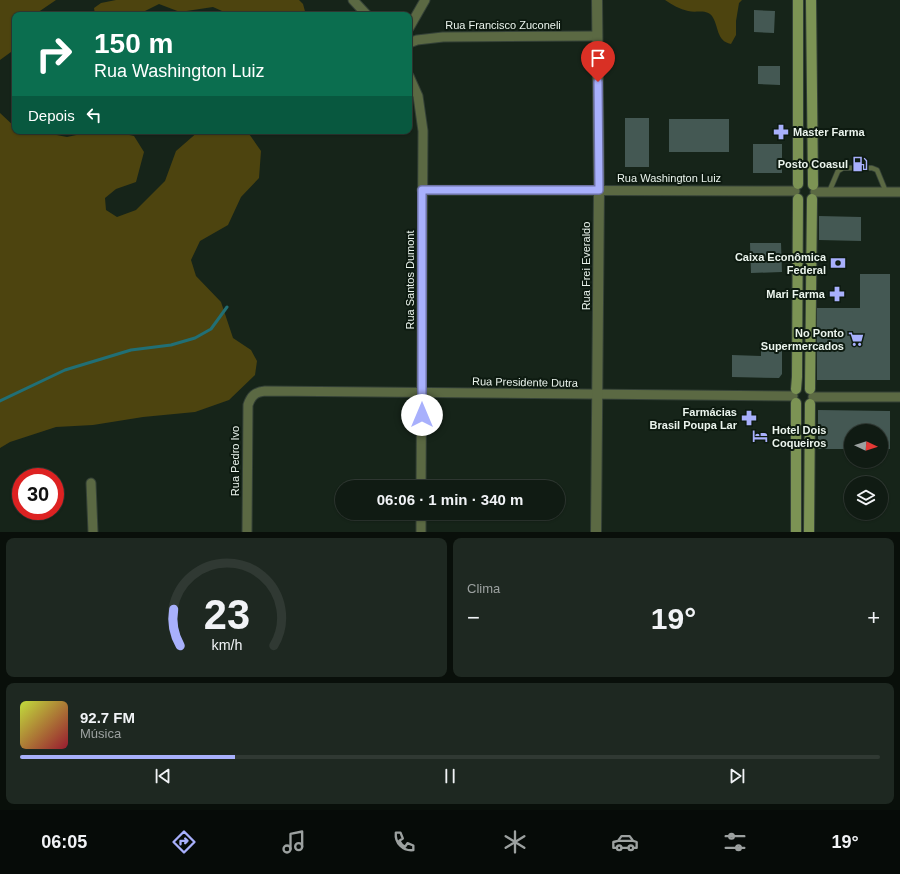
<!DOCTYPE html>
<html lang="pt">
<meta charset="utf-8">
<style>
body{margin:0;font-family:Helvetica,sans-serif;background:#1e2821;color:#f1f3f6;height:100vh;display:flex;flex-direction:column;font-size:15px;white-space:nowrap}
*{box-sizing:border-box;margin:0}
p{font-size:13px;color:#9ca1a0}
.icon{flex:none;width:22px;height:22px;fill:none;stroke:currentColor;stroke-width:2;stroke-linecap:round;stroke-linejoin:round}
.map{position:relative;height:532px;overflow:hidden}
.panel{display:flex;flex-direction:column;gap:6px;padding:6px;background:#090f0a;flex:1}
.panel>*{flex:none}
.banner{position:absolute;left:12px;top:12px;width:400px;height:122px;border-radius:8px;box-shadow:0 1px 3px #0004,0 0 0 1px #303933;background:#0b6e4f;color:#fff;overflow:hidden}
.needle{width:26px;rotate:94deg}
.tools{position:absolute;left:844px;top:424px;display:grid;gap:8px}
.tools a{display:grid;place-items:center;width:44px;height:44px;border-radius:50%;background:#101b13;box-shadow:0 1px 3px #0004,0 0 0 1px #303933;font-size:20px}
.speed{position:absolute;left:12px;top:468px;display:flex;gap:8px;font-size:20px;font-weight:700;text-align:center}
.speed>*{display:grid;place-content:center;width:52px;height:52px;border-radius:50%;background:#101b13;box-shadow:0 1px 3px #0004,0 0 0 1px #303933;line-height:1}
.speed .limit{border:6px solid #d22;background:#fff;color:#111}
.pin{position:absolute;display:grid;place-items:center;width:34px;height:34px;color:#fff;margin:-41px -17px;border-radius:50% 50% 50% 0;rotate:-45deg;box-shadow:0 0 4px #0007}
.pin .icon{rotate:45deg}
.me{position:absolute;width:44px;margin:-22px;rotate:0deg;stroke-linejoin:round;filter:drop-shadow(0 0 3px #0008)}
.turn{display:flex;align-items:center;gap:14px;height:84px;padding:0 16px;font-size:18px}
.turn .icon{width:52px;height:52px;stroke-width:2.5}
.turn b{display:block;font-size:28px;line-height:34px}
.then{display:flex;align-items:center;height:38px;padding:0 16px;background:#0003;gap:8px;font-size:15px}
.big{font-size:30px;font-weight:700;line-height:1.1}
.panel .tile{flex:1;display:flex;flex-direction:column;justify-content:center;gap:6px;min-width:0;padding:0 14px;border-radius:8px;background:#1e2821}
.panel .dial{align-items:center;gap:0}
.dial svg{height:104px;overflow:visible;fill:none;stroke:#303933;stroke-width:7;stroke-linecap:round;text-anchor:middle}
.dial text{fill:#f1f3f6;stroke:none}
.song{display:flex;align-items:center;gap:12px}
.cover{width:48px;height:48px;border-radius:6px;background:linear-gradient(135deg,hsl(70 70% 55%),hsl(350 70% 35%))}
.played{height:4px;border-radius:2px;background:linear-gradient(90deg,#a8b0fc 25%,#303933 25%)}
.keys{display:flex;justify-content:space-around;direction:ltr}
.heat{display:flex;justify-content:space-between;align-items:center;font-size:22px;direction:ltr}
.panel .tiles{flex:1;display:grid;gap:6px;grid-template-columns:1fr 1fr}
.tile:last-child{grid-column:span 2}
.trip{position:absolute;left:335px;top:480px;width:230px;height:40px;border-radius:20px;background:#101b13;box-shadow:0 1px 3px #0004,0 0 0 1px #303933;font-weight:700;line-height:40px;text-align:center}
.tabs{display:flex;height:64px;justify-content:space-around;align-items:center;background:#060b08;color:#9ca1a0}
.tabs .icon{width:28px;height:28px}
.tabs .active{color:#a8b0fc}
.tabs b{font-size:18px;color:#f1f3f6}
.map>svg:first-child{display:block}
</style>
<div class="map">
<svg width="900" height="532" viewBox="0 0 900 532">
<rect width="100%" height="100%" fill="#162419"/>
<path fill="#4d440f" d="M0 0H56L34 15H15V46L11 52 0 60Z
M116 0H299L303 4 306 15H231L213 7 180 12 159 4 143 12 142 15H95L94 8 101 3Z
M665 0H742L739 3 736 21V35L731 44C716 41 719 26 712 16 706 9 696 13 688 11 680 9 672 5 665 0Z
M0 113 15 127V131H36L67 137 95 131H111L134 136 144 152 136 182 116 189 105 198 106 210 117 217 136 210 165 181 176 151 199 131H247L261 151 259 178 241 197 228 225 200 241 191 260 196 276 221 302 233 338 251 350 257 361 255 375 229 400 195 412 143 417 93 425 56 427 10 442 0 448Z"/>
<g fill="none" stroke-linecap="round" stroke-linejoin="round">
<path stroke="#216f75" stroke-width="3" d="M0 401 65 370 131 350 171 345 195 338 211 329 227 307"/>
</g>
<path fill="#445853" d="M754 10 775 11 774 33 754 32Z
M758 66H780V85L758 84Z
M625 118H649V167H625Z
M669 119H729V152H669Z
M753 144H782V173H753Z
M819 216 861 217V241L819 240Z
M750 243H781L782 272 751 273Z
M860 274H890V380H817V308H860Z
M761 342H782V374L779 378 732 377V355L761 356Z
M818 410 890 411V449H881V431H851V449H818Z"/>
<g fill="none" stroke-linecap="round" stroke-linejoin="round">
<g stroke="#344137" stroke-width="6">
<path id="service" d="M829 192 838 171 843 168H872L877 170 886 192"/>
</g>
<g stroke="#344137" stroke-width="11">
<path id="minor" d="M353 0 367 15
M409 28 425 0
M409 43 417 40 443 37 597 36
M409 76 418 96 423 131 421 487
M422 190 795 191
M815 192H900
M813 397H900
M91 483 93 532
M247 532 248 405C251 396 255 392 265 391L793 396
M421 532V513"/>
</g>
<g stroke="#344137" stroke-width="12">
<path id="tertiary" d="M596 532 599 190 597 0"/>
</g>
<g stroke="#344137" stroke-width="12">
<path id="secondary" d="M798 0V184
M811 0 813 185
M796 389 797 377 798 199
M810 389 812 199
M796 403V532
M809 532 810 404"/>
</g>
<use href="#service" stroke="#5b6943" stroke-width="4.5"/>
<use href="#minor" stroke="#5b6943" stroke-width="9"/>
<use href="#tertiary" stroke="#5b6943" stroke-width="10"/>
<use href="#secondary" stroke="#7c9354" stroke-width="10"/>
</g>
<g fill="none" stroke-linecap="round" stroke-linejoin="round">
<g stroke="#6d72a4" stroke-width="10">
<path id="route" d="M422 415V190H599L598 82"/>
</g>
<use href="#route" stroke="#a8b0fc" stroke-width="7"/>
</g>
<defs>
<g id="pharmacy-bare" transform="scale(1.2)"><path d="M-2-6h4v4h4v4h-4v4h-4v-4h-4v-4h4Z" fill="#a8b0fc" stroke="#0d1a10" stroke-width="2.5" paint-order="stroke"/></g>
<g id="fuel-bare" transform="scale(1.2)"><path d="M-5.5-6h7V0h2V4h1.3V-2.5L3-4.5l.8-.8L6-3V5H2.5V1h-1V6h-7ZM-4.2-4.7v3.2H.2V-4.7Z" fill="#a8b0fc" stroke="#0d1a10" stroke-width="2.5" paint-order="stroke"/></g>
<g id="bank-bare" transform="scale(1.2)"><path d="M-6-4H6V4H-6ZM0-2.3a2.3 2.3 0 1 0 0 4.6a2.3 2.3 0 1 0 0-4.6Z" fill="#a8b0fc" stroke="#0d1a10" stroke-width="2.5" paint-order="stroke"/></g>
<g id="supermarket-bare" transform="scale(1.2)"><path d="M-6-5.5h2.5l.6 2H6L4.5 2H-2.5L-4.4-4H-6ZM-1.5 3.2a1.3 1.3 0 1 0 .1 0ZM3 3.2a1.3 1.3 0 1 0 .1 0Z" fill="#a8b0fc" stroke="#0d1a10" stroke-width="2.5" paint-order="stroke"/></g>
<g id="hotel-bare" transform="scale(1.2)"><path d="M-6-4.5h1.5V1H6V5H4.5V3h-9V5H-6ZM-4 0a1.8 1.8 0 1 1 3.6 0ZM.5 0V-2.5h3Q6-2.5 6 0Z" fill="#a8b0fc" stroke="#0d1a10" stroke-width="2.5" paint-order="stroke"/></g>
</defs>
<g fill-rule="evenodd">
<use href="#pharmacy-bare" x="781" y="132"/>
<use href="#fuel-bare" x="860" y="164"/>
<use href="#bank-bare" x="838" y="263"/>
<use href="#pharmacy-bare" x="837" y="294"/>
<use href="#supermarket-bare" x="856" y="339"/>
<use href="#pharmacy-bare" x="749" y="418"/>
<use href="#hotel-bare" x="760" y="436"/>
</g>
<g text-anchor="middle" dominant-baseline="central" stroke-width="4" stroke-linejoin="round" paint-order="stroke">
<g font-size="11" fill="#ebf4ed" stroke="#0d1a10">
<text x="503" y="25">Rua Francisco Zuconeli</text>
<text x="669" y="178">Rua Washington Luiz</text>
<text transform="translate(586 266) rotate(-90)">Rua Frei Everaldo</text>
<text transform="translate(410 280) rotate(-90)">Rua Santos Dumont</text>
<text transform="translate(525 382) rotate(1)">Rua Presidente Dutra</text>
<text transform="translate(235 461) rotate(-90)">Rua Pedro Ivo</text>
</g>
<g font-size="11" font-weight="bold" fill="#ebf4ed" stroke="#0d1a10" text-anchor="end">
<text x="793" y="132" text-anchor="start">Master Farma</text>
<text x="848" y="164">Posto Coasul</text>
<text x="826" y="257">Caixa Econômica<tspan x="826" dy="13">Federal</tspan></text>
<text x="825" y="294">Mari Farma</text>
<text x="844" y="333">No Ponto<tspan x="844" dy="13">Supermercados</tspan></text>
<text x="737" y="412">Farmácias<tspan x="737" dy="13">Brasil Poupa Lar</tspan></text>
<text x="772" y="430" text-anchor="start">Hotel Dois<tspan x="772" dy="13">Coqueiros</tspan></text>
</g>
</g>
</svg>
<div class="tools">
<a><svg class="needle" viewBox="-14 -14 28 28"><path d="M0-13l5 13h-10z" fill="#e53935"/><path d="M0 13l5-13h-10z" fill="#9ca1a0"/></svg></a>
<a><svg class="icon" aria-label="layers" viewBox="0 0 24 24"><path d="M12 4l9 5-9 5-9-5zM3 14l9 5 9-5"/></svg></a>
</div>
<div class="speed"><div class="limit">30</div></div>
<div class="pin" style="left:598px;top:82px;background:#d93025"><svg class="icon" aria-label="arrive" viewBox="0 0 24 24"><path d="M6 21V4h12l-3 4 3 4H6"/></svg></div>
<svg class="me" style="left:422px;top:415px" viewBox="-20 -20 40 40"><circle r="19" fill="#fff"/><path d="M0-13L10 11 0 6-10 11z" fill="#a8b0fc"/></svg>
<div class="trip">06:06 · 1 min · 340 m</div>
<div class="banner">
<div class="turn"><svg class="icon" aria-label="right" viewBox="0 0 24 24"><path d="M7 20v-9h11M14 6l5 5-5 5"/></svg><div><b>150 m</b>Rua Washington Luiz</div></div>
<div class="then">Depois<svg class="icon" aria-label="left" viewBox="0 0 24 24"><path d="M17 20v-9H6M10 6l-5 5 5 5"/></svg></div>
</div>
</div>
<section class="panel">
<div class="tiles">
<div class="tile dial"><svg viewBox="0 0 100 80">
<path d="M14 69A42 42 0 1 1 86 69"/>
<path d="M14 69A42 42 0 0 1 9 41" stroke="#a8b0fc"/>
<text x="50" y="56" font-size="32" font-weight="700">23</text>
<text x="50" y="72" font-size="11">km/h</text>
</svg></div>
<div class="tile"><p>Clima</p>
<div class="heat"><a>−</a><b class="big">19°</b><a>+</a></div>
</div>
<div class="tile">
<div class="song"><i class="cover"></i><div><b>92.7 FM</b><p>Música</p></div></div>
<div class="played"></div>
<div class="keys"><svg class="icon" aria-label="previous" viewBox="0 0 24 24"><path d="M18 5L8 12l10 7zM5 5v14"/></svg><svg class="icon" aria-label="pause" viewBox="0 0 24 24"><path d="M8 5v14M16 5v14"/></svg><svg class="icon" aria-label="next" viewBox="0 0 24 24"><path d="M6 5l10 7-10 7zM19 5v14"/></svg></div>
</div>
</div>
</section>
<nav class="tabs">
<b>06:05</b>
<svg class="icon active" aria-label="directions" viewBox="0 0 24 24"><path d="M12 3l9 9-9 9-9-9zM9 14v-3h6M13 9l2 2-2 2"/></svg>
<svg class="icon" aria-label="music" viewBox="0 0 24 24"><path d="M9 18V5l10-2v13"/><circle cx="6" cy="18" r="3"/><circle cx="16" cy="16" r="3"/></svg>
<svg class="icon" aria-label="phone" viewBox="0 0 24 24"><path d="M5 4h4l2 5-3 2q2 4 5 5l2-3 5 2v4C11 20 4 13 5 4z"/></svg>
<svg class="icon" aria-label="climate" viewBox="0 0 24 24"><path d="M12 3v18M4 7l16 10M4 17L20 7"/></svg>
<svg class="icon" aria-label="car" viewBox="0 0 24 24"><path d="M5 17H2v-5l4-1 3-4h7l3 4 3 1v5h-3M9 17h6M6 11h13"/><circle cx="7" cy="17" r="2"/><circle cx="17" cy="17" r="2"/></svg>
<svg class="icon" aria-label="filters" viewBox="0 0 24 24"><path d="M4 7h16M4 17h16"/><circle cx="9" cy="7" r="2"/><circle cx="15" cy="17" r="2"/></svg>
<b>19°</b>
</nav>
